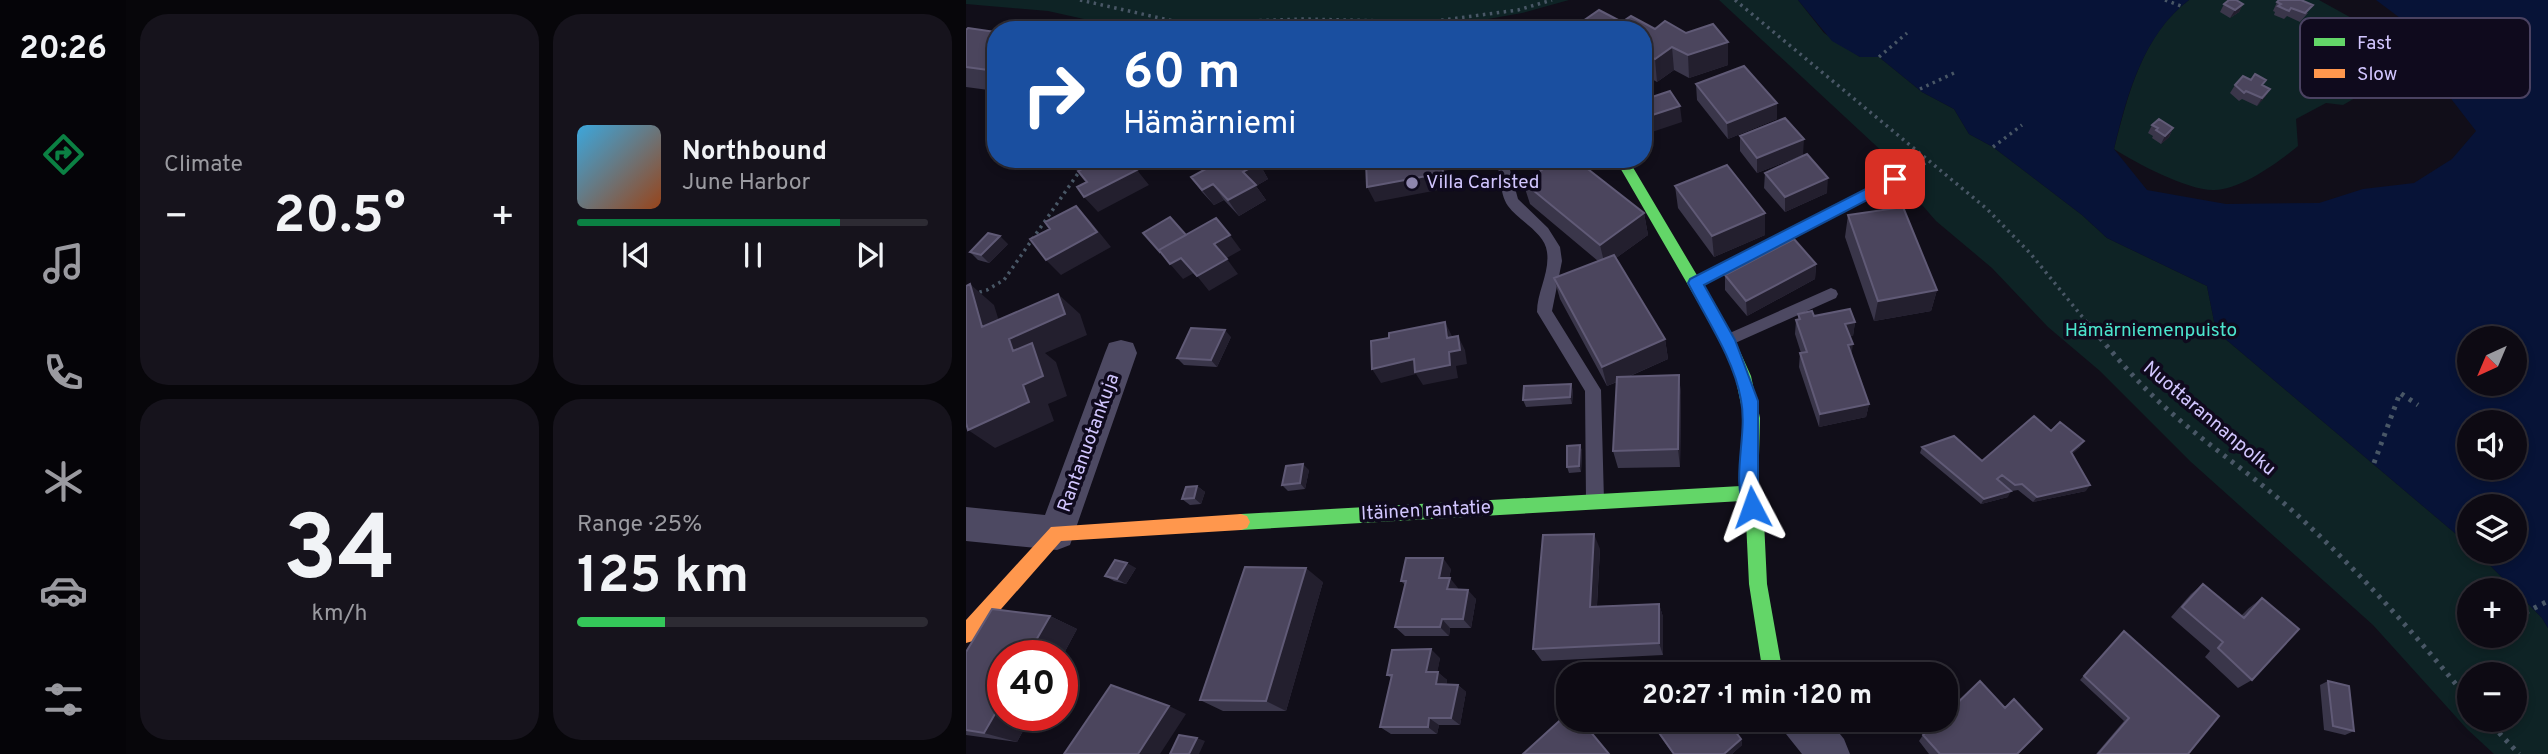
<!DOCTYPE html>
<meta charset="utf-8">
<style>
body{margin:0;font-family:Overpass,sans-serif;background:#16131c;color:#f1f3f6;height:100vh;display:flex;flex-direction:column;font-size:26px;white-space:nowrap}
*{box-sizing:border-box;margin:0}
p{font-size:23px;color:#9a9aa0}
.icon{flex:none;width:38px;height:38px;fill:none;stroke:currentColor;stroke-width:2;stroke-linecap:round;stroke-linejoin:round}
.map{position:relative;flex:1;overflow:hidden}
.details{display:flex;flex-direction:column;gap:14px;padding:14px;background:#07060a;width:840px}
.details>*{flex:none}
.top-card{position:absolute;left:21px;top:21px;width:665px;height:147px;border-radius:28px;box-shadow:0 4px 10px #0003,0 0 0 2px #2d2b33;background:#1a4fa0;color:#fff;overflow:hidden}
.needle{width:46px;rotate:224deg}
.controls{position:absolute;left:1491px;top:326px;display:grid;gap:14px}
.controls a{display:grid;place-items:center;width:70px;height:70px;border-radius:50%;background:#0d0a13;box-shadow:0 4px 10px #0003,0 0 0 2px #2d2b33;font-size:35px}
.speed{position:absolute;left:21px;top:640px;display:flex;gap:14px;font-size:35px;font-weight:700;text-align:center}
.speed>*{display:grid;place-content:center;width:91px;height:91px;border-radius:50%;background:#0d0a13;box-shadow:0 4px 10px #0003,0 0 0 2px #2d2b33;line-height:1}
.speed .limit{border:10px solid #d22;background:#fff;color:#111}
.pin{position:absolute;display:grid;place-items:center;width:60px;height:60px;color:#fff;margin:-30px;border-radius:14px;box-shadow:0 4px 10px #0006}
.me{position:absolute;width:77px;margin:-38px;rotate:356deg;stroke-linejoin:round;filter:drop-shadow(0 0 5px #0008)}
.turn{display:flex;align-items:center;gap:24px;height:147px;padding:0 21px;font-size:32px}
.turn .icon{width:91px;height:91px;stroke-width:2.5}
.turn b{display:block;font-size:49px;line-height:60px}
.big{font-size:52px;font-weight:700;line-height:1.1}
.details .tile{flex:1;display:flex;flex-direction:column;justify-content:center;gap:10px;min-width:0;padding:0 24px;border-radius:28px;background:#16131c}
.details .dial{align-items:center;gap:0}
.dial b{font-size:91px;line-height:1}
.song{display:flex;align-items:center;gap:21px}
.cover{width:84px;height:84px;border-radius:10px;background:linear-gradient(135deg,hsl(200 70% 55%),hsl(20 70% 35%))}
.played{height:7px;border-radius:4px;background:linear-gradient(90deg,#0b8043 75%,#2d2b33 75%)}
.keys{display:flex;justify-content:space-around;direction:ltr}
.heat{display:flex;justify-content:space-between;align-items:center;font-size:38px;direction:ltr}
.charge{height:10px;border-radius:5px;background:linear-gradient(90deg,#34c759 25%,#2d2b33 0)}
.details .tiles{flex:1;display:grid;gap:14px;grid-template-columns:repeat(2,1fr)}
.trip{position:absolute;left:590px;top:662px;width:402px;height:70px;border-radius:28px;background:#0d0a13;box-shadow:0 4px 10px #0003,0 0 0 2px #2d2b33;font-weight:700;line-height:70px;text-align:center}
main{display:flex;flex:1;min-height:0}
.tab-bar{display:flex;flex-direction:column;width:126px;justify-content:space-around;align-items:center;background:#050408;color:#9a9aa0}
.tab-bar .icon{width:49px;height:49px}
.tab-bar .on{color:#0b8043}
.tab-bar b{font-size:32px;color:#f1f3f6}
.map>svg:first-child{display:block}
</style>
<main>
<nav class="tab-bar">
<b>20:26</b>
<svg class="icon on" aria-label="directions" viewBox="0 0 24 24"><path d="M12 3l9 9-9 9-9-9zM9 14v-3h6M13 9l2 2-2 2"/></svg>
<svg class="icon" aria-label="music" viewBox="0 0 24 24"><path d="M9 18V5l10-2v13"/><circle cx="6" cy="18" r="3"/><circle cx="16" cy="16" r="3"/></svg>
<svg class="icon" aria-label="phone" viewBox="0 0 24 24"><path d="M5 4h4l2 5-3 2q2 4 5 5l2-3 5 2v4C11 20 4 13 5 4z"/></svg>
<svg class="icon" aria-label="climate" viewBox="0 0 24 24"><path d="M12 3v18M4 7l16 10M4 17L20 7"/></svg>
<svg class="icon" aria-label="car" viewBox="0 0 24 24"><path d="M5 17H2v-5l4-1 3-4h7l3 4 3 1v5h-3M9 17h6M6 11h13"/><circle cx="7" cy="17" r="2"/><circle cx="17" cy="17" r="2"/></svg>
<svg class="icon" aria-label="filters" viewBox="0 0 24 24"><path d="M4 7h16M4 17h16"/><circle cx="9" cy="7" r="2"/><circle cx="15" cy="17" r="2"/></svg>
</nav>
<section class="details">
<div class="tiles">
<div class="tile"><p>Climate</p>
<div class="heat"><a>−</a><b class="big">20.5°</b><a>+</a></div>
</div>
<div class="tile">
<div class="song"><i class="cover"></i><div><b>Northbound</b><p>June Harbor</p></div></div>
<div class="played"></div>
<div class="keys"><svg class="icon" aria-label="previous" viewBox="0 0 24 24"><path d="M18 5L8 12l10 7zM5 5v14"/></svg><svg class="icon" aria-label="pause" viewBox="0 0 24 24"><path d="M8 5v14M16 5v14"/></svg><svg class="icon" aria-label="next" viewBox="0 0 24 24"><path d="M6 5l10 7-10 7zM19 5v14"/></svg></div>
</div>
<div class="tile dial"><b>34</b><p>km/h</p></div>
<div class="tile"><p>Range · 25%</p><b class="big">125 km</b><div class="charge"></div></div>
</div>
</section>
<div class="map">
<svg width="1582" height="754" viewBox="0 0 1582 754">
<rect width="100%" height="100%" fill="#110e19"/>
<path fill="#0e2325" fill-rule="evenodd" d="M0 0H603L556 13 460 30H167L82 11 0 4Z
M753 0H832L858 33 894 57H913L956 92 988 109 1003 134 1027 147 1116 215 1141 238 1241 286 1250 331 1503 545V551H1510L1576 618 1582 628V754H1528L1501 729 1407 625 1225 462 1134 371 1082 327 1026 268 970 221 937 183 935 169ZM1503 590H1549V635H1503ZM1503 674H1549V719H1503Z
M1223 0H1353L1456 57 1458 75 1429 81 1396 94 1377 105 1360 103 1330 119 1332 146C1313 162 1273 191 1247 190 1221 190 1170 163 1148 149 1162 95 1176 35 1223 0Z"/>
<path fill="#071337" fill-rule="evenodd" d="M832 0H1223C1177 35 1161 95 1148 149L1181 190 1260 204 1353 203 1397 189 1448 183 1486 159 1510 131 1476 87 1483 73 1454 33 1410 0H1582V628L1576 618 1510 551H1549V506H1503V545L1250 331 1241 286 1141 238 1116 215 1027 147 1003 134 988 109 956 92 913 57H894L866 41ZM1503 338H1549V383H1503ZM1503 422H1549V467H1503Z"/>
<g fill="none" stroke-linecap="round" stroke-linejoin="round">
<path stroke="#495766" stroke-width="3.5" stroke-dasharray="2.5 4.5" stroke-linecap="butt" d="M114 0 216 23 339 19 462 22 552 10 586 0
M769 0 1021 209 1064 253 1123 325
M1199 0 1215 6
M913 57 941 33
M954 89 988 73
M1027 147 1056 125
M945 171 963 161
M0 296 21 290 38 280 122 159"/>
<path stroke="#495766" stroke-width="5" stroke-dasharray="3.5 6" stroke-linecap="butt" d="M1122 323C1143 349 1165 375 1189 398 1233 440 1285 473 1329 513 1393 571 1449 634 1503 700
M1408 463 1434 393 1452 405
M1551 617 1582 601
M1520 719 1553 754"/>
<path fill="#4d4962" fill-rule="evenodd" d="M528 159H541L552 199 582 228 594 247 596 261 586 311 635 390 638 501 635 507 629 509 623 507 620 501 619 391 571 312C571 292 584 272 581 252 579 233 553 221 542 206 532 191 537 174 528 159Z
M929 174 936 179 934 182 734 287H724L722 283 724 279Z
M865 288 870 290 872 294 870 298 767 344H757L754 340 757 336Z"/>
<path fill="#4d4962" fill-rule="evenodd" d="M155 340 167 343 171 353 104 545 91 550 0 541V507L79 515 139 353 143 343Z
M814 719H862L878 739 884 754H836L820 734Z"/>
<path fill="#63d668" fill-rule="evenodd" d="M649 159H662L767 336 785 376 794 418 792 493 798 521 801 584 817 674H797L783 584 780 521 776 501 275 530 269 528 266 522 269 516 275 514 775 486 778 418 769 376 755 342Z"/>
<path fill="#ff974d" fill-rule="evenodd" d="M275 514 281 516 284 522 281 528 275 530 95 541 7 641 0 643V620L85 527Z"/>
</g>
<path fill="#3a364a" d="M1311 2 1342 13 1334 22 1321 16 1318 19 1308 15 1309 12 1307 11Z
M1258 4H1277L1273 12 1264 18 1254 12Z
M689 29 720 33 762 42V65L723 78 708 70 691 82 677 74V30Z
M0 30 30 32V91L0 87Z
M1388 51 1408 60 1401 68 1382 60Z
M730 84 811 103V119L762 139 731 100Z
M1269 85 1297 86 1304 89 1299 97 1291 106 1276 99 1273 101 1264 93Z
M1186 125 1207 128 1203 137 1195 144 1186 138 1187 136 1182 133Z
M774 136 837 155 791 173 774 151Z
M575 159H609L678 213 682 235 650 258 699 339 702 359 662 377 713 375 715 395 714 467 652 468 647 451 651 382 641 386 594 299 588 278 632 261 564 204 557 182 585 164Z
M293 163 302 179 290 186 300 200 273 216 258 200 248 205 236 192 225 177Z
M799 173 861 193 819 212 798 188Z
M709 186 799 235 748 257 712 208Z
M882 215 971 290 965 311 908 321 879 237Z
M42 244 23 263 12 260 4 252Z
M850 264 849 279 781 316 759 290V275Z
M832 314 889 322 887 336H884L885 356 903 404 900 417 853 427 833 367 834 353H835L829 334 830 320 832 319Z
M265 337 251 367 218 365 211 358Z
M607 390 606 404 560 407 557 400Z
M1085 431 1114 447 1106 454 1120 491 1067 502 1052 490 1046 491 1037 485 1042 497 1015 504 954 453 956 447 1016 461Z
M614 445 616 451 615 472 603 473 601 467Z
M343 470 339 489 322 491 316 485Z
M231 486 239 492 235 504 224 505 216 499Z
M634 549 631 606 693 604 697 617V655L576 661 567 649Z
M170 568 160 584 148 581 139 576Z
M485 569 483 578 492 589 510 599 505 628H484L483 636H439L429 627 439 585 435 581Z
M357 582 320 711H257L234 700Z
M1237 584 1275 616 1283 608 1296 598 1286 680 1272 688 1239 657 1244 651 1205 617 1225 594Z
M84 616 111 629 96 657 37 716H65L51 742 0 735V652Z
M1158 631 1222 754H1130L1158 721 1114 680Z
M474 658 471 672 481 680 480 685H492L500 692 494 725H473L471 734H425L414 727 425 678 421 675Z
M1362 681 1388 731 1379 735 1358 730 1354 685Z
M689 727 775 739 776 745 766 754H707L692 733Z
M957 735 1051 754H963L953 741Z"/>
<path fill="#231f2e" d="M1277 4 1273 12 1264 18 1269 10Z
M762 42V65L723 78 722 55Z
M706 47 708 70 691 82 689 59Z
M1304 89 1299 97 1291 106 1296 98Z
M811 103V119L762 139 761 123Z
M714 106 716 122 677 135V118Z
M1207 128 1203 137 1195 144 1199 136Z
M838 139 837 155 791 173V158Z
M476 159H479L481 165 483 188 409 202 401 187Z
M293 163 302 179 290 186 300 200 273 216 262 200 277 172Z
M171 170 183 185 132 212 118 197Z
M862 178 861 193 819 212V197Z
M247 184 258 200 248 205 236 190Z
M110 206 124 221 145 247 95 275 80 260Z
M678 213 682 235 639 266 634 245Z
M799 213V235L748 257 746 236Z
M264 235 275 250 259 259 248 244Z
M34 236 42 244 23 263 15 255Z
M215 258 228 273 217 279 204 264Z
M261 259 272 274 243 291 231 276Z
M850 264 849 279 781 316 780 301Z
M4 284 28 305 41 347 16 327Z
M971 290 965 311 908 321 912 301Z
M92 294 114 314 121 335 79 353 90 362 101 396 82 404 88 421 29 448 2 430 57 385 43 339Z
M479 322 486 336 488 351 492 336 499 350 501 364 490 366 492 378 457 385 450 374 415 383 406 369 481 338Z
M889 322 887 336 878 338 879 324Z
M259 330 265 337 251 367 245 360Z
M699 339 702 359 641 386 636 367Z
M887 344 885 358 882 345Z
M713 375 715 395 714 467 712 449Z
M605 384 607 390 606 404 604 397Z
M903 404 900 417 853 427 854 414Z
M1118 441 1114 447 1101 459 1105 452Z
M614 445 616 451 615 472 613 466Z
M337 464 343 470 339 489 334 483Z
M1124 485 1120 491 1067 502 1071 497Z
M231 486 239 492 235 504 228 498Z
M1045 491 1042 497 1015 504 1018 499Z
M628 534 634 549 630 620 624 607Z
M477 558 485 569 481 588 473 578Z
M161 563 170 568 160 584 151 579Z
M340 568 357 582 320 711 300 701Z
M484 578 492 588 490 599 481 589Z
M502 590 510 599 505 628 497 619Z
M693 604 697 617V655L693 643Z
M84 616 111 629 96 657 61 656Z
M476 619 484 628 483 636 474 627Z
M465 649 474 658 470 680 460 672Z
M472 672 481 680 479 692 470 684Z
M492 685 500 692 494 725 485 718Z
M37 700V716H65L51 742 18 733Z
M203 706 220 714 194 754H172Z
M463 718 473 725 471 734 462 727Z
M231 738 239 741 233 754H223Z
M775 739 776 745 766 754H758Z"/>
<path fill="#4b455d" stroke="#605a76" stroke-width="2" d="M1263 0H1270L1277 4 1269 10 1258 4Z
M1313 0H1335L1347 5 1339 13 1325 8 1323 11 1312 6 1315 4 1311 2Z
M633 10 656 22 665 16 689 29 699 21 720 33 747 24 762 42 722 55 706 47 689 59 677 52V30H604Z
M481 27 501 30H480Z
M2 28 30 32V71L0 67V30Z
M778 66 811 103 761 123 730 84Z
M1289 74 1300 80 1296 85 1304 89 1296 98 1280 91 1278 93 1269 85 1277 76 1285 80Z
M704 91 714 106 677 118V100Z
M819 118 838 139 791 158 774 136Z
M1193 119 1207 128 1199 136 1190 130 1192 128 1186 125Z
M841 154 862 178 819 197 799 173Z
M124 159H162L171 170 118 197 111 187 121 182 112 171 128 163Z
M258 159H288L293 163 277 172 290 185 262 200 247 184 236 190 225 177Z
M416 159H476L477 173 401 187 400 162Z
M593 159H609L678 213 634 245 557 182Z
M761 165 799 213 746 236 709 186Z
M110 206 131 232 80 260 64 239 84 229 79 222Z
M937 207 971 290 912 301 882 215Z
M204 217 220 235 193 250V251L177 233Z
M250 218 264 235 248 244 261 259 231 276 215 258 204 264 193 250Z
M22 233 34 236 15 255 4 252Z
M828 239 850 264 780 301 759 275Z
M648 255 699 339 636 367 588 278Z
M4 284 16 327 92 294 99 314 43 339 47 351 66 343 77 376 57 385 63 402 2 430 0 423V286Z
M884 309 889 322 879 324 887 344 882 345 903 404 854 414 834 353 841 352 830 320 834 319 832 314 846 311 848 316Z
M479 322 481 338 492 336 494 350 483 352 484 365 449 372 448 359 406 369 405 341 423 338V333Z
M225 328 259 330 245 360 211 358Z
M713 375 712 449 647 451 651 377Z
M605 384 604 397 557 400 558 386Z
M1068 416 1085 431 1094 422 1118 441 1105 452 1124 485 1071 497 1056 484 1049 485 1036 475 1031 479 1045 491 1018 499 956 447 988 436 1016 461Z
M614 445 613 466 601 467V446Z
M337 464 334 483 316 485 320 466Z
M231 486 228 498 216 499 220 487Z
M628 534 624 607 693 604V643L567 649 577 535Z
M440 558H477L473 578H484L481 589 502 590 497 619H476L474 627H429L440 581H435Z
M149 560 161 563 151 579 139 576Z
M279 567 340 568 300 701 234 700Z
M1237 584 1278 618 1296 598 1333 629 1286 680 1252 648 1257 642 1216 607Z
M26 609 84 616 61 656H37V700L18 733 0 730V652Z
M1158 631 1253 716 1222 754H1132L1163 718 1118 676Z
M465 649 460 672H472L470 684 492 685 485 718H463L462 727H414L426 675H421L426 650Z
M1014 681 1039 708 1048 699 1076 729 1051 754H974L957 735 974 719H980V714Z
M1362 681 1383 686 1388 731 1367 726Z
M145 685 203 706 172 754H98Z
M602 713V719H614L643 754H557Z
M697 719H760L775 739 758 754H708L689 727Z
M213 735 231 738 223 754H204Z"/>
<path fill="#1a73e8" stroke="#114b97" stroke-width="2" d="M929 174 934 176V183L738 285 769 340 792 401V493L795 507 786 515 780 513C764 479 782 436 775 400 768 359 741 320 722 283L724 279Z"/>
<circle fill="#8e86ae" stroke="#0f0a1d" stroke-width="2.5" cx="446" cy="183" r="7"/>
<g text-anchor="middle" dominant-baseline="central" stroke-width="7" stroke-linejoin="round" paint-order="stroke">
<g font-size="19" fill="#d2c6ff" stroke="#0f0a1d" text-anchor="start">
<text x="460" y="183">Villa Carlsted</text>
</g>
<g font-size="19" fill="#4ce5cd" stroke="#0f0a1d">
<text x="1185" y="331">Hämärniemenpuisto</text>
</g>
<g font-size="19" fill="#d2c6ff" stroke="#0f0a1d">
<text transform="translate(1243 419) rotate(40)">Nuottarannanpolku</text>
<text transform="translate(123 443) rotate(-70)">Rantanuotankuja</text>
<text transform="translate(460 511) rotate(-3)">Itäinen rantatie</text>
</g>
</g>
<rect x="1334" y="18" width="230" height="80" rx="10" fill="#0f0a1d" stroke="#4a4261" stroke-width="2"/>
<rect x="1348" y="38" width="31" height="8" fill="#63d668"/>
<rect x="1348" y="69" width="31" height="9" fill="#ff974d"/>
<g font-size="19" fill="#d2c6ff">
<text x="1391" y="49">Fast</text>
<text x="1391" y="80">Slow</text>
</g>
</svg>
<div class="controls">
<a><svg class="needle" viewBox="-14 -14 28 28"><path d="M0-13l5 13h-10z" fill="#e53935"/><path d="M0 13l5-13h-10z" fill="#9a9aa0"/></svg></a>
<a><svg class="icon" aria-label="sound" viewBox="0 0 24 24"><path d="M4 9h4l5-4v14l-5-4H4zM17 9q2 3 0 6"/></svg></a>
<a><svg class="icon" aria-label="layers" viewBox="0 0 24 24"><path d="M12 4l9 5-9 5-9-5zM3 14l9 5 9-5"/></svg></a>
<a>+</a>
<a>−</a>
</div>
<div class="speed"><div class="limit">40</div></div>
<div class="pin" style="left:929px;top:179px;background:#d93025"><svg class="icon" aria-label="arrive" viewBox="0 0 24 24"><path d="M6 21V4h12l-3 4 3 4H6"/></svg></div>
<svg class="me" style="left:786px;top:507px" viewBox="-20 -20 40 40"><path d="M0-17L14 15 0 8-14 15z" fill="#1a73e8" stroke="#fff" stroke-width="4"/></svg>
<div class="trip">20:27 · 1 min · 120 m</div>
<div class="top-card">
<div class="turn"><svg class="icon" aria-label="right" viewBox="0 0 24 24"><path d="M7 20v-9h11M14 6l5 5-5 5"/></svg><div><b>60 m</b>Hämärniemi</div></div>
</div>
</div>
</main>
